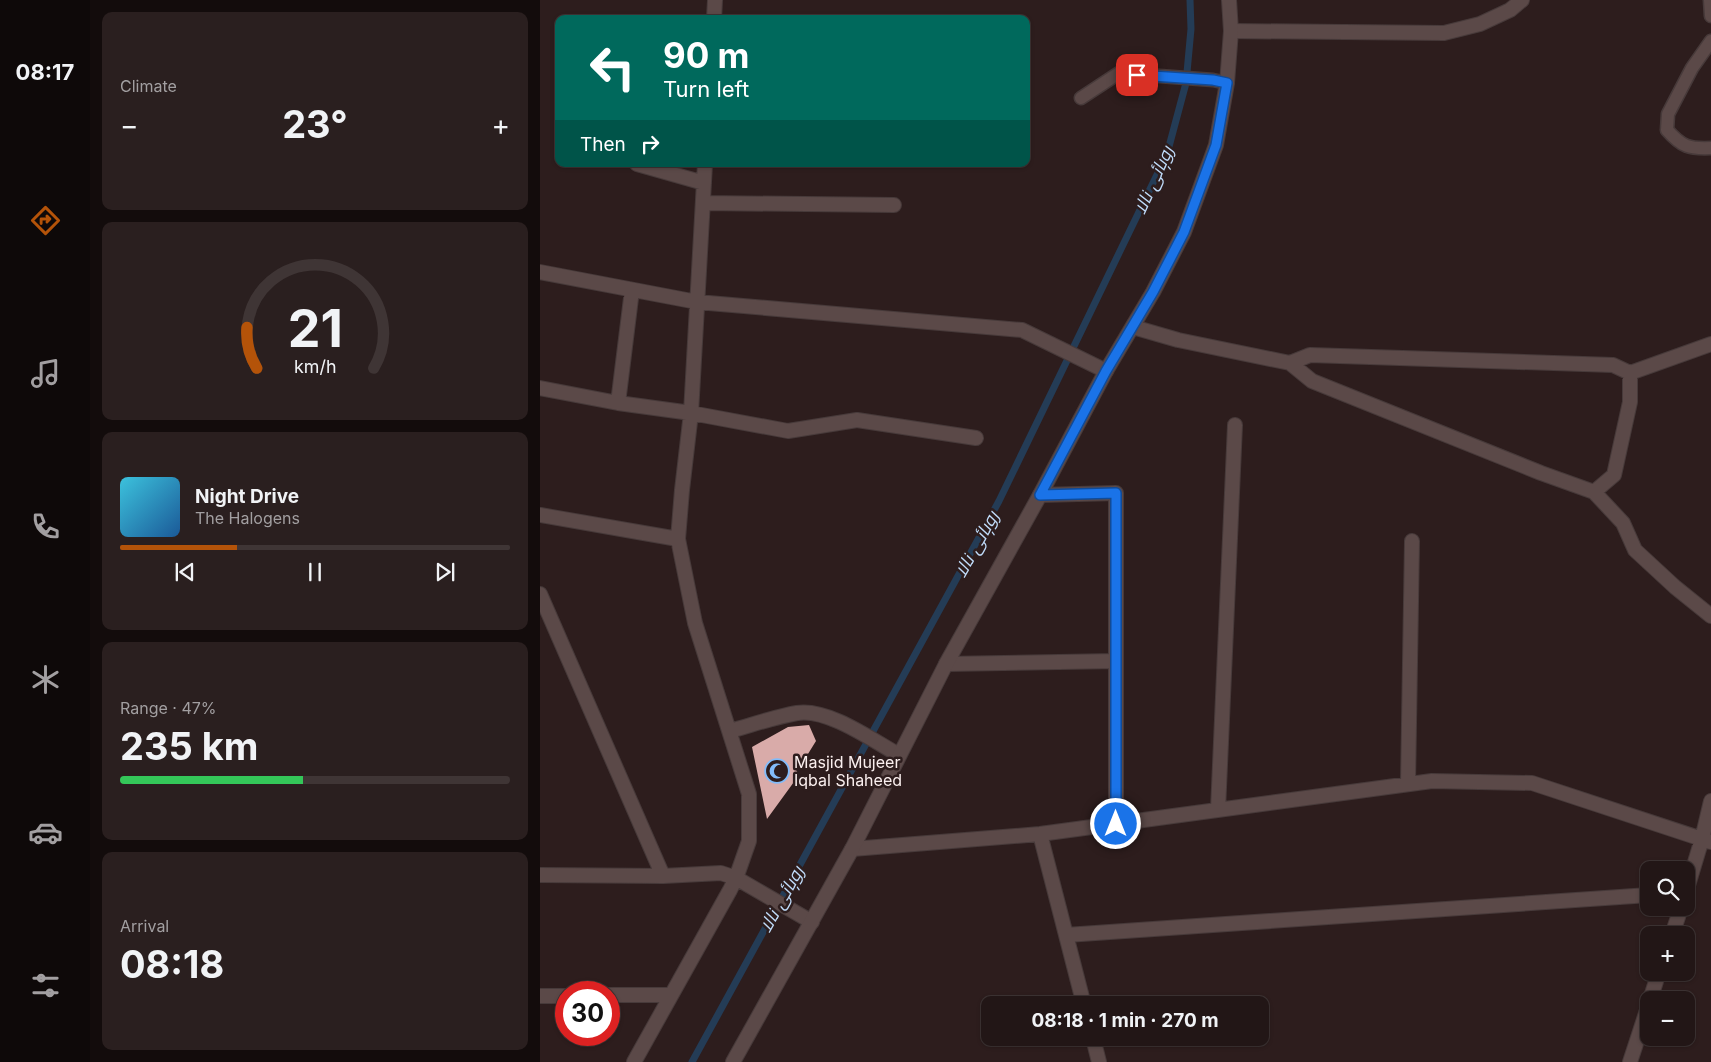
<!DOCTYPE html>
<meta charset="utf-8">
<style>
body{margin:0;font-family:Inter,Cairo,sans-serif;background:#2a1f1f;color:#f1f3f6;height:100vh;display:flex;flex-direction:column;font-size:19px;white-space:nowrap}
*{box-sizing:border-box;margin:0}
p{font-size:16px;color:#a29fa1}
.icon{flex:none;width:28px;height:28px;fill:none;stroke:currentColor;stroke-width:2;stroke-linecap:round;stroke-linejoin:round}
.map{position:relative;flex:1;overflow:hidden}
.side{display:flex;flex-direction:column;gap:12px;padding:12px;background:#130c0c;width:450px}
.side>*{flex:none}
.banner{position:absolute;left:15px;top:15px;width:475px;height:152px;border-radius:10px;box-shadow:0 1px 4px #0004,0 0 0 1px #3f3535;background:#00695c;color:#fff;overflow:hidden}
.fabs{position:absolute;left:1100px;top:861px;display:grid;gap:10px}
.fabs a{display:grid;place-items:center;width:55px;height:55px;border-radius:10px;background:#221616;box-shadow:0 1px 4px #0004,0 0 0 1px #3f3535;font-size:25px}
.speed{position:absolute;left:15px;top:981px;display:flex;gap:10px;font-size:25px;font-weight:700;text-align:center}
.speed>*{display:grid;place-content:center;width:65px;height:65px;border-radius:50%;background:#221616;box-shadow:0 1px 4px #0004,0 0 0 1px #3f3535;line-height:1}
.speed .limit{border:8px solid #d22;background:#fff;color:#111}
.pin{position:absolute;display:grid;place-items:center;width:42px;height:42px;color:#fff;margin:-21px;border-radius:10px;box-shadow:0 2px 8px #0006}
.me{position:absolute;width:55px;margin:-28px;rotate:0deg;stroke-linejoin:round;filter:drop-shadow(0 0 4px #0008)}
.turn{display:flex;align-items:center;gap:18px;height:105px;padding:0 25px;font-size:22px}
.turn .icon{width:65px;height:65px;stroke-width:2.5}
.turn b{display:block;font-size:35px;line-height:42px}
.then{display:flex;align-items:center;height:48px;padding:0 25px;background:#0003;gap:10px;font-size:19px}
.big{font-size:38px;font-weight:700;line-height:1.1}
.side .card{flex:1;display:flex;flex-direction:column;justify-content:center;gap:8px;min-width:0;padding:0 18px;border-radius:10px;background:#2a1f1f}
.side .dial{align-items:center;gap:0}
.dial svg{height:130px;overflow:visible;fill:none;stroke:#3f3535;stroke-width:7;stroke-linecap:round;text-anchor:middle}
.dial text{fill:#f1f3f6;stroke:none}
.song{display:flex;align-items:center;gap:15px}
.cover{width:60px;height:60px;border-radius:8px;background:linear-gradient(135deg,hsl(190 70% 55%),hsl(210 70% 35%))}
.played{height:5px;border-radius:2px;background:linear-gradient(90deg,#b45309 30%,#3f3535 30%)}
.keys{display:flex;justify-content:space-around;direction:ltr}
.heat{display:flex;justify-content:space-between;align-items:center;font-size:28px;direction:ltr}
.charge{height:8px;border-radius:4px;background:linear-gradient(90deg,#34c759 47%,#3f3535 0)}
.trip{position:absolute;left:441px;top:996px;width:288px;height:50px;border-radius:10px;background:#221616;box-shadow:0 1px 4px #0004,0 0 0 1px #3f3535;font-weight:700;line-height:50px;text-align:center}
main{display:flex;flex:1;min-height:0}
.tab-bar{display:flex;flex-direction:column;width:90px;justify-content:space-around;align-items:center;background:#0e0909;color:#a29fa1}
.tab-bar .icon{width:35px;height:35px}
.tab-bar .on{color:#b45309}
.tab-bar b{font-size:22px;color:#f1f3f6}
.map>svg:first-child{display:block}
</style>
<main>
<nav class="tab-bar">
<b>08:17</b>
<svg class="icon on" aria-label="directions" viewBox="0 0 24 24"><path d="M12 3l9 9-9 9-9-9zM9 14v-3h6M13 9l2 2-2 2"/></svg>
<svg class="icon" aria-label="music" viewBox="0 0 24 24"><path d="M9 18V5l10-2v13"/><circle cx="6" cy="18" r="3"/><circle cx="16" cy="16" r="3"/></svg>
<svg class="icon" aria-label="phone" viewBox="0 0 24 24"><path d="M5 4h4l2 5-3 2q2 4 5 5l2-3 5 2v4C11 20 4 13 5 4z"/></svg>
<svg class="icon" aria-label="climate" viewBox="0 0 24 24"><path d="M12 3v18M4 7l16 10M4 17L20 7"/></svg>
<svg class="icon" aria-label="car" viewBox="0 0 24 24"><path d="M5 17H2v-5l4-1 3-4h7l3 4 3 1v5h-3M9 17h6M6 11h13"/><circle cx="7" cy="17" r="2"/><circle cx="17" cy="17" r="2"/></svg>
<svg class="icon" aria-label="filters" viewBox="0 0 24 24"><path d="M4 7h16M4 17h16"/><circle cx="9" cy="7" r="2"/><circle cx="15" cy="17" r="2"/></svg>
</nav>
<section class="side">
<div class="card"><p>Climate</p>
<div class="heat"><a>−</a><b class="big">23°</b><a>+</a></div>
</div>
<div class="card dial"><svg viewBox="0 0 100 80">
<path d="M14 69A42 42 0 1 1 86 69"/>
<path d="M14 69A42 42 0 0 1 8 44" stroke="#b45309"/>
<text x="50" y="56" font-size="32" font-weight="700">21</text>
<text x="50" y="72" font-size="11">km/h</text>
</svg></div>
<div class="card">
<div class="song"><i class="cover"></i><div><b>Night Drive</b><p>The Halogens</p></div></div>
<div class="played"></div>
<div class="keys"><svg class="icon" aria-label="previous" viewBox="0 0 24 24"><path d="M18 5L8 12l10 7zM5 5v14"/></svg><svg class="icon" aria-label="pause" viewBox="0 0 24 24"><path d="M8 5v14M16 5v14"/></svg><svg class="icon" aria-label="next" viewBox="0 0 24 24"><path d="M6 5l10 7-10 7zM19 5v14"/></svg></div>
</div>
<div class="card"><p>Range · 47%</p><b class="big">235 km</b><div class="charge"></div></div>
<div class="card"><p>Arrival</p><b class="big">08:18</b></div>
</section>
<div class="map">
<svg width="1171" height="1062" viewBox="0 0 1171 1062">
<rect width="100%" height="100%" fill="#2d1d1d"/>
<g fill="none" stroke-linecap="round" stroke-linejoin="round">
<path stroke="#243c56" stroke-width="7" d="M152 1062 459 501 627 154 646 83 651 29 650 0"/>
</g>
<path fill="#d9aba9" d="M269 725 276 741 263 762 255 768 259 775 227 819 212 747 248 727Z"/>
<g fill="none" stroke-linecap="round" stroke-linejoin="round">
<g stroke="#473a3a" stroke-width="15">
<path id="service" d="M1170 0 1171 16
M1171 41 1152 68 1128 114 1127 130C1142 147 1149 149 1171 148
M541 98 579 73 673 80 687 83"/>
</g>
<g stroke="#473a3a" stroke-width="16">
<path id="minor" d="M174 19 175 0
M691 31 904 33 940 24 970 10 982 0
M97 164 164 183
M164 203 354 205
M0 272 157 302 482 330 566 371
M593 327 638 340 750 363 772 381 1001 473 1054 492 1083 523 1095 550 1135 587 1171 616
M750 363 770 355 1073 365 1090 373V402L1074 475 1054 492
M1090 373 1171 344
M0 388 78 403 151 413 248 431 317 420 436 438
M78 403 92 290
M500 495 576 493V824
M0 515 138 539
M0 594 123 876
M406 664 576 661
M190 731C212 725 234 717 257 713 288 708 332 740 359 755
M868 784 872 541
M678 810 695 425
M500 834 544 1005
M312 849 500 834 892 781 992 783 1171 842
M0 875 123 876 181 873 196 878 272 922
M1146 892 1162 839 1171 801
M526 935 1109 895
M1132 935 1141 908
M69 995H131
M0 996H26
M1110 1000 1119 972
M553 1038 559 1062
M94 1062 190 890 196 878 209 841V794L155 623 138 539 142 490 151 413 165 164
M1090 1062 1109 1004"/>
</g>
<g stroke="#473a3a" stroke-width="16">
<path id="tertiary" d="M193 1062 312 849 406 664 500 495 566 371 613 292 644 232 676 145 687 83 691 31 689 0"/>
</g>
<use href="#service" stroke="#5b4948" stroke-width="12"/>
<use href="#minor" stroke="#5b4948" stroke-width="14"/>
<use href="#tertiary" stroke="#5b4948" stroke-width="14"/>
</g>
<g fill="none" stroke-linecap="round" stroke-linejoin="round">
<g stroke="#114b97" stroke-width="12">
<path id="route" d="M576 824V493L500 495 566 371 613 292 644 232 676 145 687 83 673 80 597 75"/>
</g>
<use href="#route" stroke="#1a73e8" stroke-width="9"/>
</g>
<defs>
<g id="mosque-ring" transform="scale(1.25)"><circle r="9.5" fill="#2d1d1d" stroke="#82bcfa" stroke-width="1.5"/><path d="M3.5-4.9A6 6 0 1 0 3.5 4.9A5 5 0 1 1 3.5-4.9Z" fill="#82bcfa"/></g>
</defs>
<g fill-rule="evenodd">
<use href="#mosque-ring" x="237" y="771"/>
</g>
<g text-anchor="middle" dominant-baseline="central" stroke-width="5" stroke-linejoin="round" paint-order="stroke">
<g font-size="16" fill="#faefee" stroke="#2d1d1d" text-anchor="start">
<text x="254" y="762">Masjid Mujeer<tspan x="254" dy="18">Iqbal Shaheed</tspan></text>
</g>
<g font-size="18" font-style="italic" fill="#c0dcfa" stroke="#2d1d1d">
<text transform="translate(613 180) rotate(-66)">روہائی نالا</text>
<text transform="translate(436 544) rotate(-61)">روہائی نالا</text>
<text transform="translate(241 899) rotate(-61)">روہائی نالا</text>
</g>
</g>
</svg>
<div class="fabs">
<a><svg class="icon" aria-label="search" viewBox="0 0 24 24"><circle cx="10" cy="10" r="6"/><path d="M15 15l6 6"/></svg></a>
<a>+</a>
<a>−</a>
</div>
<div class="speed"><div class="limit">30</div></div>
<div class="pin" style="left:597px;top:75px;background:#d93025"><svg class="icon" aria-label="arrive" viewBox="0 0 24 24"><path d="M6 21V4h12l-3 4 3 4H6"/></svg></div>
<svg class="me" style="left:576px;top:824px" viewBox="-20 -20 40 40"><circle r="17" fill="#1a73e8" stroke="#fff" stroke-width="3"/><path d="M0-11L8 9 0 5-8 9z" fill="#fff"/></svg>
<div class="trip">08:18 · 1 min · 270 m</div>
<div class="banner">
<div class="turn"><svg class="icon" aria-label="left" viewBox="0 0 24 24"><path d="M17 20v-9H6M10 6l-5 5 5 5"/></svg><div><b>90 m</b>Turn left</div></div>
<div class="then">Then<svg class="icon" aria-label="right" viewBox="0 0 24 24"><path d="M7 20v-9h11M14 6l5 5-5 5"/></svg></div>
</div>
</div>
</main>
